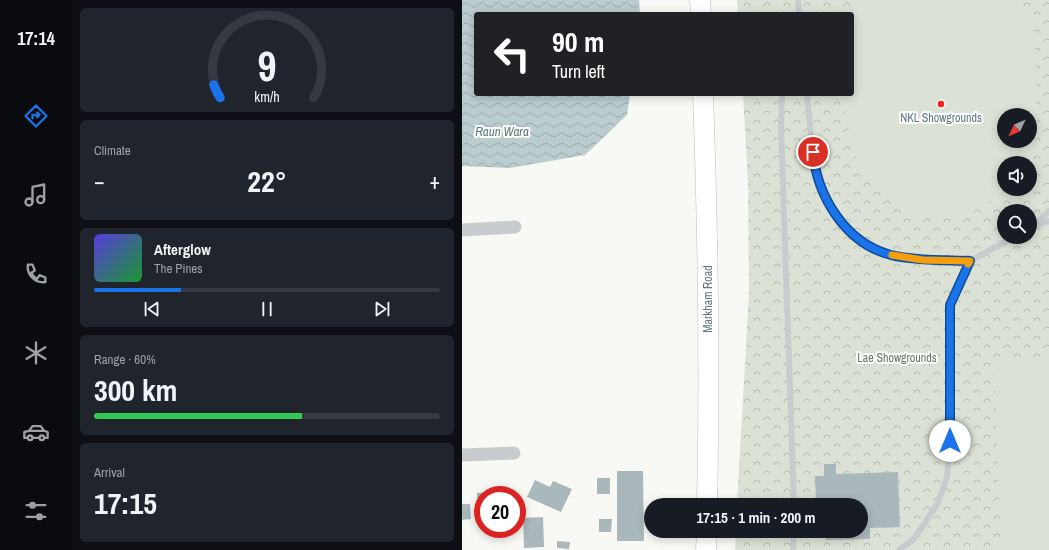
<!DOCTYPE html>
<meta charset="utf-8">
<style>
body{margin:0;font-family:"Archivo Narrow",sans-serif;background:#20242c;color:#f1f3f6;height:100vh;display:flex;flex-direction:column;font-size:15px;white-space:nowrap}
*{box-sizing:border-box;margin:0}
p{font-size:13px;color:#9ea1a6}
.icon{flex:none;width:22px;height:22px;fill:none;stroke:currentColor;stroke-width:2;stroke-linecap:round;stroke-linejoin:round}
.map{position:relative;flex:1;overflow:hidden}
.sheet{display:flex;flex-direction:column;gap:8px;padding:8px;background:#0d0f14;width:390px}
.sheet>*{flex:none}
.top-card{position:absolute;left:12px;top:12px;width:380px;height:84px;border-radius:4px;box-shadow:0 2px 10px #0003;background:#202124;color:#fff;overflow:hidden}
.needle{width:26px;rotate:226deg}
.fabs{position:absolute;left:535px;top:108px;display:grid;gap:8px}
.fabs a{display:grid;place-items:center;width:40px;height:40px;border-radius:50%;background:#171b24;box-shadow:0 2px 10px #0003;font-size:20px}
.speed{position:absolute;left:12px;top:486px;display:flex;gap:8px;font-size:20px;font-weight:700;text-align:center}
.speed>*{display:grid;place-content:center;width:52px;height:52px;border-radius:50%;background:#171b24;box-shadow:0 2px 10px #0003;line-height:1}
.speed .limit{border:6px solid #d22;background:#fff;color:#111}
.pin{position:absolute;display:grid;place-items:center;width:34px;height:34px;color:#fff;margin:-17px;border:2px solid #fff;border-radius:50%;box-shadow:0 1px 4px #0007}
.me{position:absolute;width:44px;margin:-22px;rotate:0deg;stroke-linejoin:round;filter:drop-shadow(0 0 3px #0008)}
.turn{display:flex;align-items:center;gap:14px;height:84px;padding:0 12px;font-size:18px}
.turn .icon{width:52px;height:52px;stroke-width:2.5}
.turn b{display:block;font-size:28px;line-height:34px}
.big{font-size:30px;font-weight:800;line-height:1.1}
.sheet .tile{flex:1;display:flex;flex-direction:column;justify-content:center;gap:6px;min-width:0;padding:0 14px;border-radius:6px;background:#20242c}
.sheet .dial{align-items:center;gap:0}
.dial svg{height:104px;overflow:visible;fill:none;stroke:#363941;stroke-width:7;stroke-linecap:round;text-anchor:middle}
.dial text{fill:#f1f3f6;stroke:none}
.song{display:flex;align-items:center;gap:12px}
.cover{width:48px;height:48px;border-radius:6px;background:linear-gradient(135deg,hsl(250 70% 55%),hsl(130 70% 35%))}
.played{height:4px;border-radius:2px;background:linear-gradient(90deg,#1a73e8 25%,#363941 25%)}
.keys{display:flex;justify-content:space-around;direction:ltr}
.heat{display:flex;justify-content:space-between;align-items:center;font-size:22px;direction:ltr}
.charge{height:6px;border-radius:3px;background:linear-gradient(90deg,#34c759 60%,#363941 0)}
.trip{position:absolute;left:182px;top:498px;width:224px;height:40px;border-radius:20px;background:#171b24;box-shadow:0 2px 10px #0003;font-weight:800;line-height:40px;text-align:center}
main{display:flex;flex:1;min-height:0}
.tabs{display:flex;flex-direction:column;width:72px;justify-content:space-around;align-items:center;background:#090b0e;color:#9ea1a6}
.tabs .icon{width:28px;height:28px}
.tabs .on{color:#1a73e8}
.tabs b{font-size:18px;color:#f1f3f6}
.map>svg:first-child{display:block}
</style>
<main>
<nav class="tabs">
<b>17:14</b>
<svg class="icon on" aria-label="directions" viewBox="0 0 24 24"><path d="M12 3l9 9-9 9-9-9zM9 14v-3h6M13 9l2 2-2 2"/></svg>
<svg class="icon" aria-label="music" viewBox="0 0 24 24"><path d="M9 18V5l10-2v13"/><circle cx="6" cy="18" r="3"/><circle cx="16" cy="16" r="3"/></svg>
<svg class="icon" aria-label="phone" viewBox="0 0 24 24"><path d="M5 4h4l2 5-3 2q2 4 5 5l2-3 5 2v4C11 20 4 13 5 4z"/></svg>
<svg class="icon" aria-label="climate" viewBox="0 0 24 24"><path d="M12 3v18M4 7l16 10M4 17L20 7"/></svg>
<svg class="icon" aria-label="car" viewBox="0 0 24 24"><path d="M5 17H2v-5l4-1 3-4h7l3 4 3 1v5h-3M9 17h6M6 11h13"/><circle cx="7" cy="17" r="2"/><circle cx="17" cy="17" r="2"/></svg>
<svg class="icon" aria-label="filters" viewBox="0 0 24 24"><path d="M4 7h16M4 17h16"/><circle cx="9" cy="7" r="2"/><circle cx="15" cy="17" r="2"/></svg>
</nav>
<section class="sheet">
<div class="tile dial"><svg viewBox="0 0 100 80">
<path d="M14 69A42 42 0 1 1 86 69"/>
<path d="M14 69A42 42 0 0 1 9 59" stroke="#1a73e8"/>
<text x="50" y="56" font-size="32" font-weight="700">9</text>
<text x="50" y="72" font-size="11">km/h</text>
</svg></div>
<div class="tile"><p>Climate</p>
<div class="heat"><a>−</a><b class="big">22°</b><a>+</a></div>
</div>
<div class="tile">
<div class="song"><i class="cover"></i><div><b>Afterglow</b><p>The Pines</p></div></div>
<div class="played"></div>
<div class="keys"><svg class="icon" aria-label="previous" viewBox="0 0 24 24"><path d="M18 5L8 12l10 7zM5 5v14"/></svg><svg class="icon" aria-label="pause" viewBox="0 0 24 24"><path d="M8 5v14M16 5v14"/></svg><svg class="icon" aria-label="next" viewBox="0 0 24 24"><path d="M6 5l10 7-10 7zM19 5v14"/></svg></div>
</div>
<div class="tile"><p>Range · 60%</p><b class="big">300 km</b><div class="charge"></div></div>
<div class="tile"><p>Arrival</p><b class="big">17:15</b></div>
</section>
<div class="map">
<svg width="587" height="550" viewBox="0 0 587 550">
<defs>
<pattern id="forest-crowns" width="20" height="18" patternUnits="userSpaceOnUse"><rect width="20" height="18" fill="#dce1d5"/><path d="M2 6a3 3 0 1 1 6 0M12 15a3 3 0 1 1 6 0" fill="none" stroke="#b6bbb2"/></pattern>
<pattern id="water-waves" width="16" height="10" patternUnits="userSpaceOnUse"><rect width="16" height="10" fill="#bbccce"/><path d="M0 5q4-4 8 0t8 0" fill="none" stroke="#9babad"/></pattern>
</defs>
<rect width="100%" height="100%" fill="#f8f8f5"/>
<path fill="url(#forest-crowns)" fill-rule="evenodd" d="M275 0H587V550H273L274 531H399V505H275L287 292 286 183 281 94H390V14H276ZM542 115H568V141H542ZM542 163H568V189H542ZM542 211H568V237H542Z"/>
<path fill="#dce1d5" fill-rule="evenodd" d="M398 0H557L572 23 575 133 564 163H542V189H545L540 195 507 214 473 219 443 210 414 189 394 159 384 119 383 94H390V14H388ZM542 115H568V141H542Z
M587 358V550H539L532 360Z"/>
<path fill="url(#water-waves)" d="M0 0H177L178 14H14V94H168L165 115 123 155 48 168 0 166Z"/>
<path fill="#abb8bb" d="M362 464H374V474L436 472 438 527 408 528V539L364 540V531H399V505H354L353 476H362Z
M155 471H181L182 541H155Z
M135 478H148V494H135Z
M73 480 88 487 91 481 110 489 99 512 65 497Z
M40 492 41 495H21V511H16L15 493Z
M0 504H8L9 519 0 520Z
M81 517 82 547 62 548 61 518Z
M137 519H150L149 532H137Z
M95 541 108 542 107 549 95 548Z"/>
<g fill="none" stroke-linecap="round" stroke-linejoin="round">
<g stroke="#b8bec0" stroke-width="21">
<path id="primary" d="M238 0 239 14
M241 94C246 231 248 368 245 505
M244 550 245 531"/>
</g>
<path stroke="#c7cdcf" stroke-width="6" d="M336 0 337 14
M320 94 319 128 332 505
M345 94 352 166 364 200 380 224 404 244 428 255 461 260 508 261
M573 226 587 221
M568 228 572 226 587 211
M331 550 332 531
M437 550 452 539 476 503 485 477 488 441V305L508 261 552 237"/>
<path stroke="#c7cdcf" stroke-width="13" d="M0 230 53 227
M0 455 52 453"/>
<use href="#primary" stroke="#fff" stroke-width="20"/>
</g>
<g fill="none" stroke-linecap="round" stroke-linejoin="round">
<g stroke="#114b97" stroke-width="10">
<path id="route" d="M351 152C355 196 383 243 429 255 452 261 484 260 508 261L488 305V441"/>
</g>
<use href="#route" stroke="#1a73e8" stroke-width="7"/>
<path stroke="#f59e0b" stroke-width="7" d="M430 255 461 260 508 261 506 264"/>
</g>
<circle fill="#f41f19" stroke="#fff" stroke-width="1.5" cx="479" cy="104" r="4"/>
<g text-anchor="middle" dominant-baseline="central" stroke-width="4" stroke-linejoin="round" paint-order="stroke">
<g font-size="12" fill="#607a83" stroke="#fff">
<text x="479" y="118">NKL Showgrounds</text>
</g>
<g font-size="12" fill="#607a83" stroke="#fff">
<text transform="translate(246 299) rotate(-90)">Markham Road</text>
</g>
<g font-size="12" fill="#6a7a60" stroke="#fff">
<text x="435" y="358">Lae Showgrounds</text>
</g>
<g font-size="13" font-style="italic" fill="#5b7b7d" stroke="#fff">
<text x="40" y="131">Raun Wara</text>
</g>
</g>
</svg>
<div class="fabs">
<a><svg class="needle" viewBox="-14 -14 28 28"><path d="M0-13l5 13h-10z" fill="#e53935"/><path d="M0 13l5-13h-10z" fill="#9ea1a6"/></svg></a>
<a><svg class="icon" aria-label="sound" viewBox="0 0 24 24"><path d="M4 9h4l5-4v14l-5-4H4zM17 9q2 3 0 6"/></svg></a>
<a><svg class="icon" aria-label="search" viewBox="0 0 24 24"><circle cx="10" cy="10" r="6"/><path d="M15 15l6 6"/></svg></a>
</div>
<div class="speed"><div class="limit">20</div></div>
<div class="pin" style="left:351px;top:152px;background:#d93025"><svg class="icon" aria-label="arrive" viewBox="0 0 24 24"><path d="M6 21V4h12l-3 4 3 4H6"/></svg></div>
<svg class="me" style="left:488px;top:441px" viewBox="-20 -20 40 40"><circle r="19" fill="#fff"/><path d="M0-13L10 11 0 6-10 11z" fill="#1a73e8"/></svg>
<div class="trip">17:15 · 1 min · 200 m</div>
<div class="top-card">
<div class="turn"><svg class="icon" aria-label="left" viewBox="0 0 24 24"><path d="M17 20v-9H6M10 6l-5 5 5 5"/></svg><div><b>90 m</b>Turn left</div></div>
</div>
</div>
</main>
